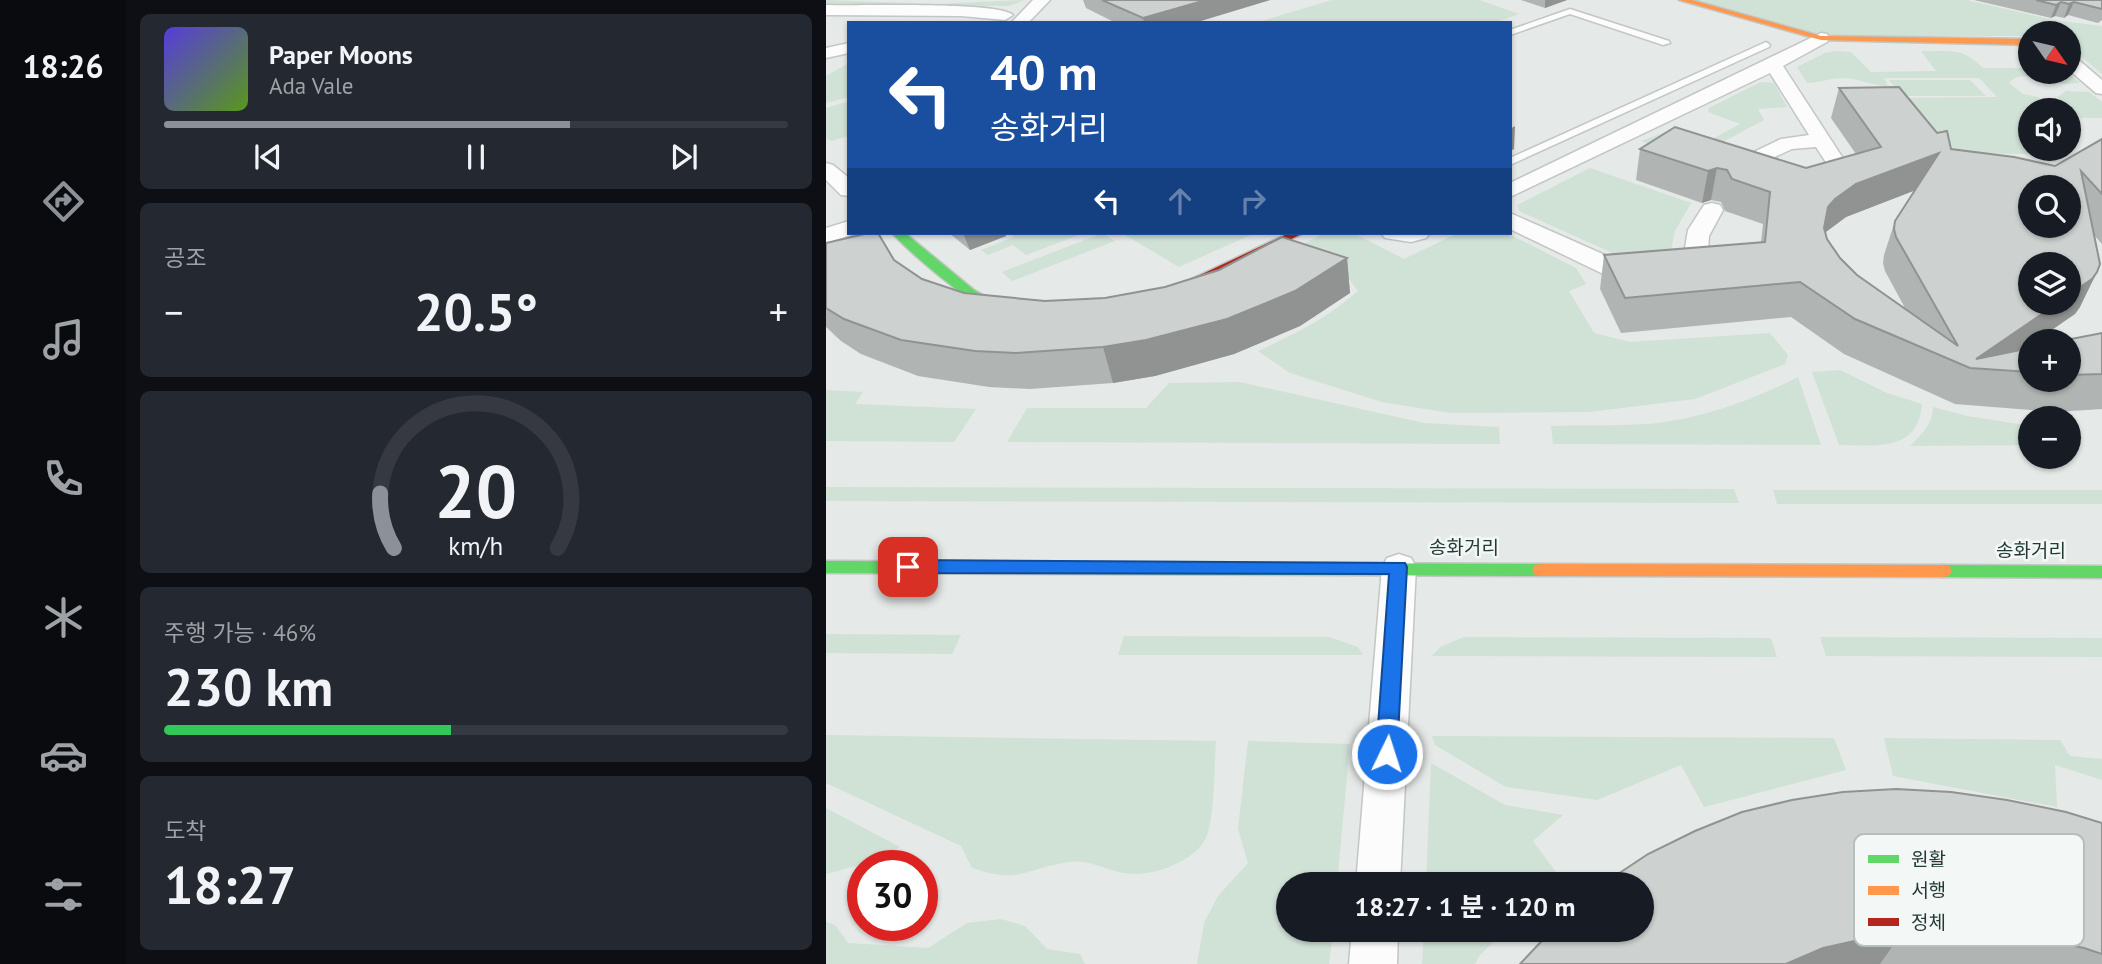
<!DOCTYPE html>
<html lang="ko">
<meta charset="utf-8">
<style>
body{margin:0;font-family:"PT Sans","Noto Sans KR",sans-serif;background:#242831;color:#f1f3f6;height:100vh;display:flex;flex-direction:column;font-size:26px;white-space:nowrap}
*{box-sizing:border-box;margin:0}
p{font-size:23px;color:#9ea1a6}
.icon{flex:none;width:38px;height:38px;fill:none;stroke:currentColor;stroke-width:2;stroke-linecap:round;stroke-linejoin:round}
.map{position:relative;flex:1;overflow:hidden}
.drawer{display:flex;flex-direction:column;gap:14px;padding:14px;background:#0d0f14;width:700px}
.drawer>*{flex:none}
.top-card{position:absolute;left:21px;top:21px;width:665px;height:214px;border-radius:0px;box-shadow:0 2px 5px #0004;background:#1a4fa0;color:#fff;overflow:hidden}
.needle{width:46px;rotate:124deg}
.fabs{position:absolute;left:1192px;top:21px;display:grid;gap:14px}
.fabs a{display:grid;place-items:center;width:63px;height:63px;border-radius:50%;background:#171b24;box-shadow:0 2px 5px #0004;font-size:35px}
.speed{position:absolute;left:21px;top:850px;display:flex;gap:14px;font-size:35px;font-weight:700;text-align:center}
.speed>*{display:grid;place-content:center;width:91px;height:91px;border-radius:50%;background:#171b24;box-shadow:0 2px 5px #0004;line-height:1}
.speed .limit{border:10px solid #d22;background:#fff;color:#111}
.pin{position:absolute;display:grid;place-items:center;width:60px;height:60px;color:#fff;margin:-30px;border-radius:14px;box-shadow:0 4px 10px #0006}
.me{position:absolute;width:77px;margin:-38px;rotate:4deg;stroke-linejoin:round;filter:drop-shadow(0 0 5px #0008)}
.turn{display:flex;align-items:center;gap:24px;height:147px;padding:0 28px;font-size:32px}
.turn .icon{width:91px;height:91px;stroke-width:2.5}
.turn b{display:block;font-size:49px;line-height:60px}
.lanes{display:flex;align-items:center;height:66px;padding:0 28px;background:#0003;justify-content:center;gap:35px;direction:ltr}
.lanes .off{opacity:.35}
.big{font-size:52px;font-weight:700;line-height:1.1}
.drawer .tile{flex:1;display:flex;flex-direction:column;justify-content:center;gap:10px;min-width:0;padding:0 24px;border-radius:10px;background:#242831}
.drawer .dial{align-items:center;gap:0}
.dial svg{height:182px;overflow:visible;fill:none;stroke:#363941;stroke-width:7;stroke-linecap:round;text-anchor:middle}
.dial text{fill:#f1f3f6;stroke:none}
.song{display:flex;align-items:center;gap:21px}
.cover{width:84px;height:84px;border-radius:10px;background:linear-gradient(135deg,hsl(250 70% 55%),hsl(90 70% 35%))}
.played{height:7px;border-radius:4px;background:linear-gradient(90deg,#8c9099 65%,#363941 65%)}
.keys{display:flex;justify-content:space-around;direction:ltr}
.heat{display:flex;justify-content:space-between;align-items:center;font-size:38px;direction:ltr}
.charge{height:10px;border-radius:5px;background:linear-gradient(90deg,#34c759 46%,#363941 0)}
.trip{position:absolute;left:450px;top:872px;width:378px;height:70px;border-radius:35px;background:#171b24;box-shadow:0 2px 5px #0004;font-weight:700;line-height:70px;text-align:center}
main{display:flex;flex:1;min-height:0}
.tab-bar{display:flex;flex-direction:column;width:126px;justify-content:space-around;align-items:center;background:#090b0e;color:#9ea1a6}
.tab-bar .icon{width:49px;height:49px}
.tab-bar .active{color:#8c9099}
.tab-bar b{font-size:32px;color:#f1f3f6}
.map>svg:first-child{display:block}
</style>
<main>
<nav class="tab-bar">
<b>18:26</b>
<svg class="icon active" aria-label="directions" viewBox="0 0 24 24"><path d="M12 3l9 9-9 9-9-9zM9 14v-3h6M13 9l2 2-2 2"/></svg>
<svg class="icon" aria-label="music" viewBox="0 0 24 24"><path d="M9 18V5l10-2v13"/><circle cx="6" cy="18" r="3"/><circle cx="16" cy="16" r="3"/></svg>
<svg class="icon" aria-label="phone" viewBox="0 0 24 24"><path d="M5 4h4l2 5-3 2q2 4 5 5l2-3 5 2v4C11 20 4 13 5 4z"/></svg>
<svg class="icon" aria-label="climate" viewBox="0 0 24 24"><path d="M12 3v18M4 7l16 10M4 17L20 7"/></svg>
<svg class="icon" aria-label="car" viewBox="0 0 24 24"><path d="M5 17H2v-5l4-1 3-4h7l3 4 3 1v5h-3M9 17h6M6 11h13"/><circle cx="7" cy="17" r="2"/><circle cx="17" cy="17" r="2"/></svg>
<svg class="icon" aria-label="filters" viewBox="0 0 24 24"><path d="M4 7h16M4 17h16"/><circle cx="9" cy="7" r="2"/><circle cx="15" cy="17" r="2"/></svg>
</nav>
<section class="drawer">
<div class="tile">
<div class="song"><i class="cover"></i><div><b>Paper Moons</b><p>Ada Vale</p></div></div>
<div class="played"></div>
<div class="keys"><svg class="icon" aria-label="previous" viewBox="0 0 24 24"><path d="M18 5L8 12l10 7zM5 5v14"/></svg><svg class="icon" aria-label="pause" viewBox="0 0 24 24"><path d="M8 5v14M16 5v14"/></svg><svg class="icon" aria-label="next" viewBox="0 0 24 24"><path d="M6 5l10 7-10 7zM19 5v14"/></svg></div>
</div>
<div class="tile"><p>공조</p>
<div class="heat"><a>−</a><b class="big">20.5°</b><a>+</a></div>
</div>
<div class="tile dial"><svg viewBox="0 0 100 80">
<path d="M14 69A42 42 0 1 1 86 69"/>
<path d="M14 69A42 42 0 0 1 8 45" stroke="#8c9099"/>
<text x="50" y="56" font-size="32" font-weight="700">20</text>
<text x="50" y="72" font-size="11">km/h</text>
</svg></div>
<div class="tile"><p>주행 가능 · 46%</p><b class="big">230 km</b><div class="charge"></div></div>
<div class="tile"><p>도착</p><b class="big">18:27</b></div>
</section>
<div class="map">
<svg width="1276" height="964" viewBox="0 0 1276 964">
<rect width="100%" height="100%" fill="#e5e9e7"/>
<path fill="#d0e1d6" d="M0 0 110 4 199 0 182 6 0 5Z
M506 0H653L693 14 667 23H429Z
M871 0H1141L1227 20 1276 26V74L1243 46 1242 33H1204V36H1001Z
M1010 51 1025 52 1045 72 1110 71 1095 51C1124 52 1135 46 1157 68H1204V72H1241L1254 83C1246 83 1238 85 1231 83 1217 79 1193 70 1183 83L1197 94 1212 97 1225 110H1204V149H1225L1211 154 1108 153 1073 98 1171 97 1153 78H1058L1062 86C1045 86 1033 78 1016 78 1003 78 994 83 981 83L971 67 999 53Z
M23 63V97L0 103V76Z
M1063 80H1144L1160 96H1077Z
M935 82 948 83 961 107 932 109 938 120 865 159 815 141 839 132 879 143 914 124 882 112 883 108Z
M1240 91 1263 92 1276 102V118H1255L1231 97Z
M20 102 23 105V136L5 141 0 138V108Z
M764 168 865 203 849 231 844 254 802 260 693 211 691 205Z
M183 233H258L200 255 187 245 162 255 155 250 188 237Z
M277 233 289 241 186 281 176 272Z
M296 233H429L353 267Z
M499 233H527L578 259 632 233H681L750 268 760 284 743 291 768 333 804 342 944 333 962 355 959 364 869 399 763 412 624 413 556 402 464 373 432 351C469 334 502 318 532 291L518 272 449 259Z
M1014 370 1061 393 1096 404C1092 453 1049 445 1013 445L986 372Z
M972 377 995 445 727 444 725 426C757 425 790 426 823 424 875 419 925 401 972 377Z
M413 382 598 423 673 427 674 444 181 442 201 408H320L343 383Z
M0 390 37 392 29 404 150 409 128 442 0 441Z
M1107 407 1141 416 1204 426V445L1084 446C1095 435 1107 424 1107 407Z
M0 487 908 489 913 503 0 501Z
M947 490H1276V504H951Z
M0 634 135 635 126 654 0 653Z
M298 636 503 637 532 647 537 655H292Z
M638 637 945 638 951 657 606 656 614 647Z
M994 637 1276 638V657L1000 656Z
M0 735 390 741C388 768 389 807 382 832 376 858 332 875 307 874 285 874 267 859 245 862 201 867 195 885 146 868L135 846 0 783Z
M606 736 1008 738 1020 770 878 807 855 765 771 800 680 787 609 745Z
M1058 738 1234 740 1244 756 1276 759V780L1229 765 1231 807 1067 776Z
M422 741 524 744 511 884H462V929H507L503 964H371L378 923 392 896 422 863 412 829Z
M605 763 679 805 737 815 707 841 735 879 729 884H600Z
M0 808 74 847 49 861 0 874Z
M175 919 199 926 221 949 254 954 259 964H0V922L9 925 22 943 102 948 141 923Z
M598 929H681L653 956 649 964H596Z"/>
<g fill="none" stroke-linecap="round" stroke-linejoin="round">
<g stroke="#c2c6c4" stroke-width="3">
<path id="lane" d="M744 9 843 41 844 43 837 45 744 14 684 35V30Z
M940 42 944 45 943 47 684 165V158Z"/>
</g>
<g stroke="#c2c6c4" stroke-width="3">
<path id="street" d="M207 0H224L202 23H185Z
M0 5C28 6 173 1 187 15L179 20 135 16 0 15Z
M995 33 1001 34 1003 38 1001 42 957 66 1020 163 1017 167H1003L990 147 966 149 927 167H913L910 163 913 159 955 139 983 135 944 73 684 197V183Z
M23 43V53L0 58V48Z
M1242 55 1248 56 1276 80V94L1270 93 1242 69Z
M0 163 7 165 23 178V196L15 195 0 180Z
M886 203 894 205 897 210 883 236 881 266 878 271 796 283 684 229V213L788 259 801 268 857 260 862 230 878 205Z
M23 221V233H31L0 243V228Z
M555 233H604L600 238 585 242 559 238Z
M573 554 585 558 590 567 574 884H530L556 567 561 558Z
M526 929H572L571 964H523Z"/>
</g>
<g stroke="#c0c7c5" stroke-width="3">
<path id="fast" d="M66 233H79L148 290 199 319 197 322C168 327 86 255 66 233Z
M0 561 715 564 721 565 724 570 721 575 715 576 0 573Z
M1117 565 1276 566V578L1117 577 1111 576 1108 571 1111 566Z"/>
</g>
<g stroke="#c0c7c5" stroke-width="3">
<path id="slow" d="M853 0H866L995 36 1204 39V45L995 40Z
M715 564 1117 565 1123 566 1126 571 1123 576 1117 577 715 576 709 575 706 570 709 565Z"/>
</g>
<g stroke="#c0c7c5" stroke-width="3">
<path id="jam" d="M463 233H478L348 295H340L338 292Z"/>
</g>
<use href="#lane" fill="#fbfcfb" fill-rule="evenodd"/>
<use href="#street" fill="#fbfcfb" fill-rule="evenodd"/>
<use href="#fast" fill="#63d668" fill-rule="evenodd"/>
<use href="#slow" fill="#ff974d" fill-rule="evenodd"/>
<use href="#jam" fill="#b3261e" fill-rule="evenodd"/>
</g>
<path fill="#b0b5b3" fill-rule="evenodd" d="M257 0H444L368 23H290L260 8Z
M695 0H741L719 8Z
M1148 0H1276V20L1272 23 1242 15 1238 18 1229 16 1225 18Z
M1013 88 1111 133 1125 149 1229 166 1276 139V244L1268 235 1254 307 1249 314 1204 341V346L1200 349 1204 348V380H1242V341L1276 333V409L1229 412 1129 404 1018 354 965 317 795 333 774 289 778 255 935 242 937 224 899 211 895 202 885 200 876 203 810 180 814 149 980 168 1030 154 1005 118ZM1089 190 1069 221 1058 255 1057 263 1059 271 1079 308 1031 275 1014 258 1001 239 999 232 1020 217Z
M123 233H179L180 236 144 250Z
M0 243 68 260 96 279 138 293 219 301 279 298 521 258 524 293 474 326 408 354 329 376 287 383 204 389 163 387 92 376 35 354 15 341 0 327Z
M1276 823V964H694Z"/>
<path fill="#909392" d="M380 0H444L368 23H318L317 18Z
M719 0H741L719 8Z
M1235 2 1229 16 1225 18 1230 5Z
M1248 2 1242 15 1238 18 1243 4Z
M689 126 688 149 684 151V129Z
M1113 153 1103 185 1020 217 1000 232 993 241 1002 207 1009 199 1030 184Z
M891 168 885 200 876 203 882 171Z
M137 233H179L180 236 144 250Z
M521 258 524 293 474 326 408 354 329 376 287 383 277 347Z
M1271 272 1254 307 1249 314 1210 341H1204V346L1170 370 1150 359 1232 303H1242V295Z
M1078 930 1054 964H960L997 948Z"/>
<path fill="#cdd2d0" stroke="#909392" stroke-width="2" fill-rule="evenodd" d="M276 0H380L317 18Z
M1210 0H1276V9L1248 2 1243 4 1235 2 1230 5Z
M1073 87 1111 133 1121 131 1125 149 1188 157 1229 166 1276 139V194L1255 171 1274 264 1271 272 1266 279 1242 295V264H1204V303H1232L1150 359 1204 348V372L1144 368 1029 319 974 282 799 298 778 255 939 242 944 192 906 179 901 170 891 168 882 171 814 149 849 127 980 168 1055 147 1013 88ZM1113 153 1069 221 1068 229 1070 237 1132 346 1031 275 1014 258 1001 239 998 228 1002 207 1009 199 1030 184ZM1204 187H1242V226H1204Z
M43 233H52L68 260 96 279 138 293 219 301 279 298 339 287 393 270 456 237 521 258 469 291 401 319 320 340 277 347 190 353 149 351 75 340 18 319 0 308V243Z
M1276 333V374L1242 375V341H1235Z
M1070 789 1125 792 1181 800 1240 812 1276 823V954L1258 948 1165 930H1078L997 948 960 964H694L727 929H816V884H777L822 854 869 831 916 812 966 800 1017 792Z"/>
<path fill="#1a73e8" stroke="#114b97" stroke-width="2" d="M82 560 579 563 581 567 571 754 568 760 561 763 553 760 550 754 563 574 82 573 76 571 73 567 76 562Z"/>
<g text-anchor="middle" dominant-baseline="central" stroke-width="5" stroke-linejoin="round" paint-order="stroke">
<g font-size="19" fill="#243a37" stroke="#f3f8f6">
<text x="638" y="547">송화거리</text>
<text x="1205" y="550">송화거리</text>
</g>
</g>
<rect x="1028" y="834" width="230" height="112" rx="10" fill="#f3f8f6" stroke="#b5bfbd" stroke-width="2"/>
<rect x="1042" y="855" width="31" height="8" fill="#63d668"/>
<rect x="1042" y="886" width="31" height="9" fill="#ff974d"/>
<rect x="1042" y="918" width="31" height="8" fill="#b3261e"/>
<g font-size="19" fill="#243a37">
<text x="1085" y="866">원활</text>
<text x="1085" y="897">서행</text>
<text x="1085" y="929">정체</text>
</g>
</svg>
<div class="fabs">
<a><svg class="needle" viewBox="-14 -14 28 28"><path d="M0-13l5 13h-10z" fill="#e53935"/><path d="M0 13l5-13h-10z" fill="#9ea1a6"/></svg></a>
<a><svg class="icon" aria-label="sound" viewBox="0 0 24 24"><path d="M4 9h4l5-4v14l-5-4H4zM17 9q2 3 0 6"/></svg></a>
<a><svg class="icon" aria-label="search" viewBox="0 0 24 24"><circle cx="10" cy="10" r="6"/><path d="M15 15l6 6"/></svg></a>
<a><svg class="icon" aria-label="layers" viewBox="0 0 24 24"><path d="M12 4l9 5-9 5-9-5zM3 14l9 5 9-5"/></svg></a>
<a>+</a>
<a>−</a>
</div>
<div class="speed"><div class="limit">30</div></div>
<div class="pin" style="left:82px;top:567px;background:#d93025"><svg class="icon" aria-label="arrive" viewBox="0 0 24 24"><path d="M6 21V4h12l-3 4 3 4H6"/></svg></div>
<svg class="me" style="left:561px;top:754px" viewBox="-20 -20 40 40"><circle r="17" fill="#1a73e8" stroke="#fff" stroke-width="3"/><path d="M0-11L8 9 0 5-8 9z" fill="#fff"/></svg>
<div class="trip">18:27 · 1 분 · 120 m</div>
<div class="top-card">
<div class="turn"><svg class="icon" aria-label="left" viewBox="0 0 24 24"><path d="M17 20v-9H6M10 6l-5 5 5 5"/></svg><div><b>40 m</b>송화거리</div></div>
<div class="lanes"><svg class="icon" aria-label="left" viewBox="0 0 24 24"><path d="M17 20v-9H6M10 6l-5 5 5 5"/></svg><svg class="icon off" aria-label="ahead" viewBox="0 0 24 24"><path d="M12 20V5M6 11l6-6 6 6"/></svg><svg class="icon off" aria-label="right" viewBox="0 0 24 24"><path d="M7 20v-9h11M14 6l5 5-5 5"/></svg></div>
</div>
</div>
</main>
